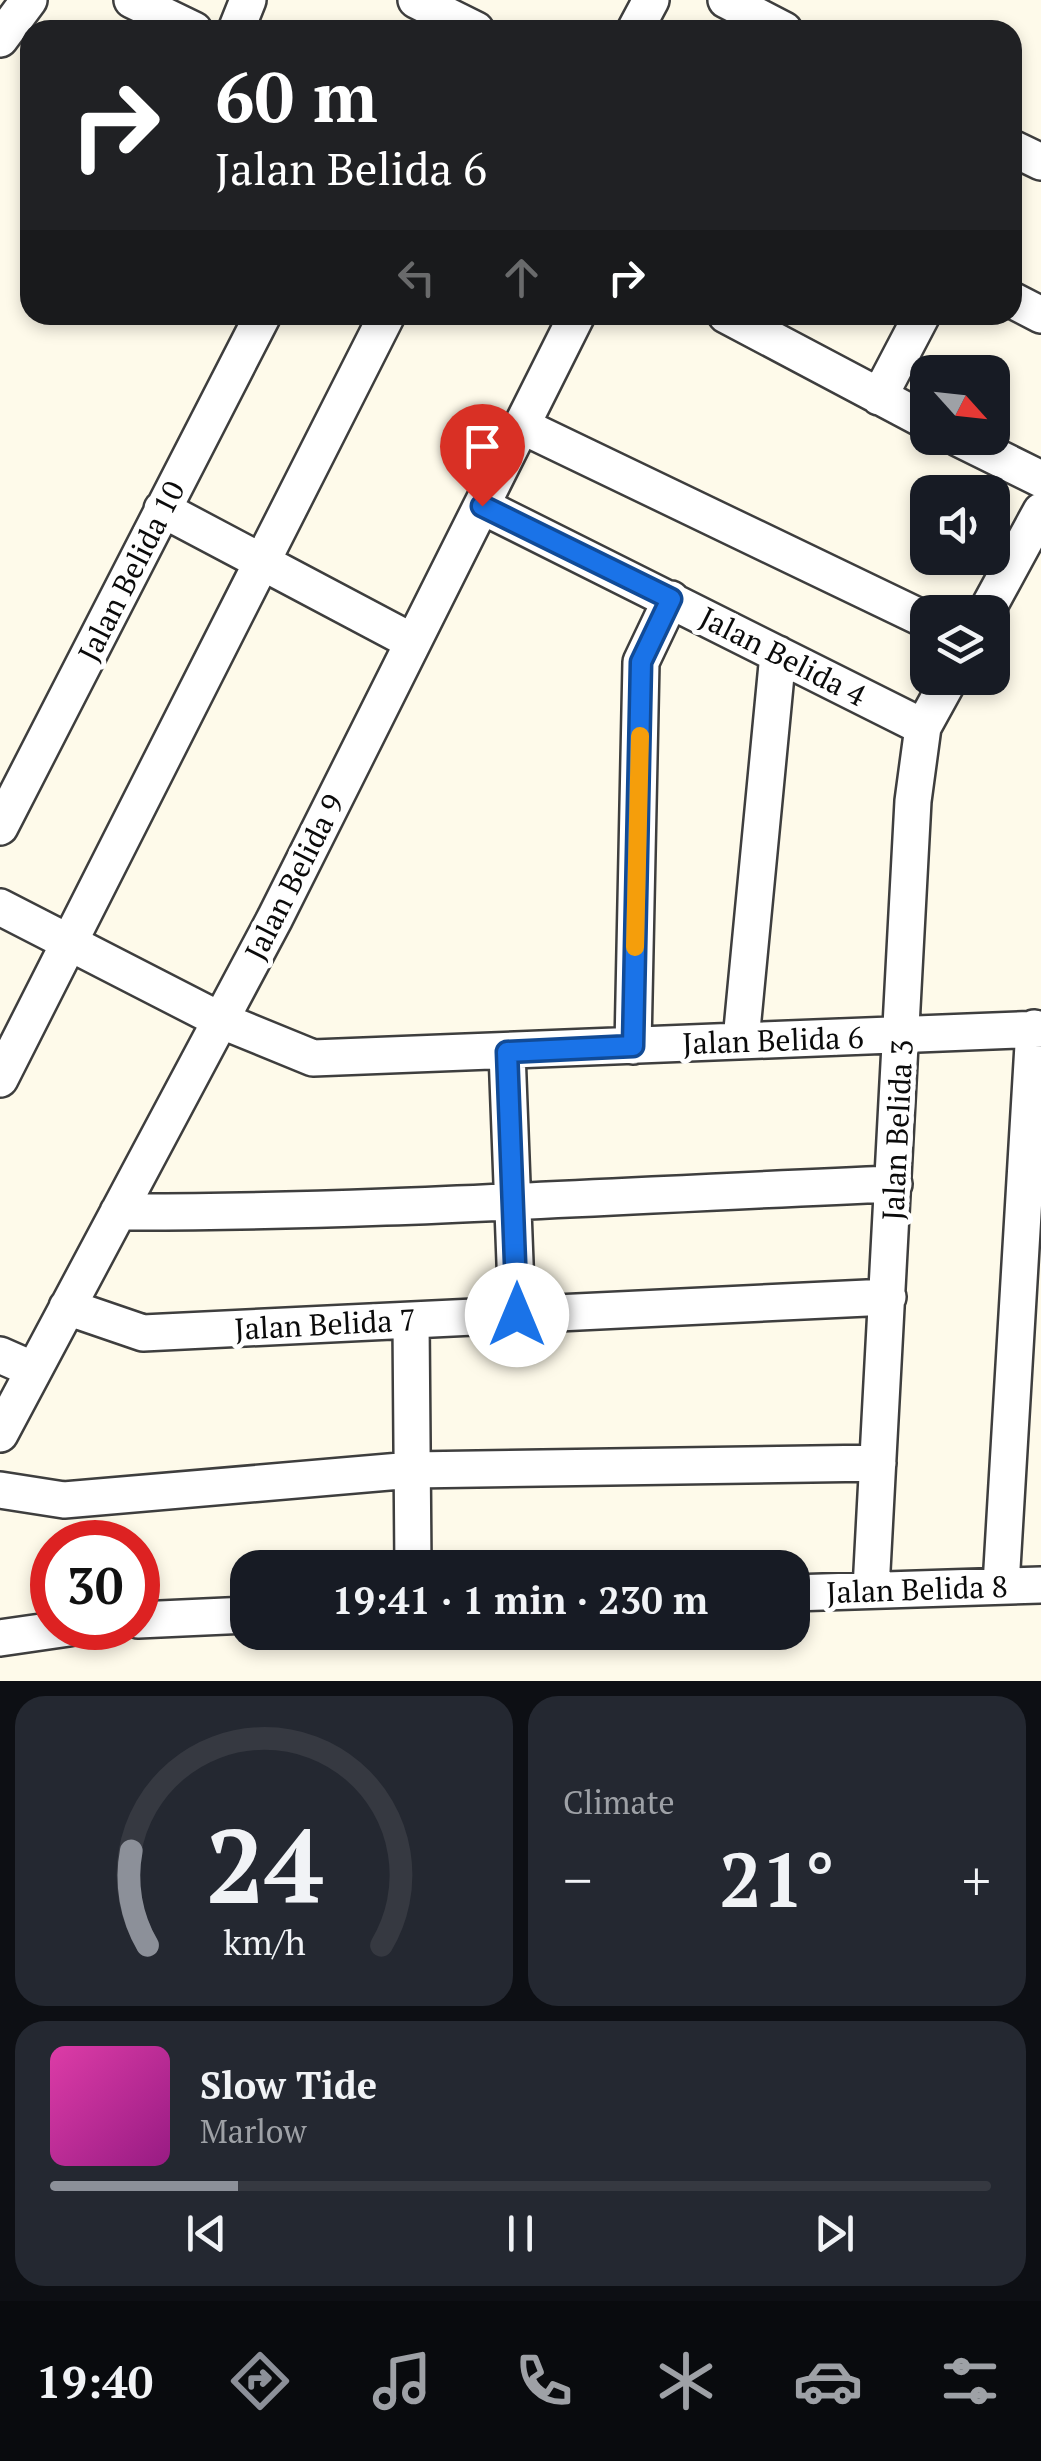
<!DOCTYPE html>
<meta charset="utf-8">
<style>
body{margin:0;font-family:"PT Serif",serif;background:#242831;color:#f1f3f6;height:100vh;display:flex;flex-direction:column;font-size:38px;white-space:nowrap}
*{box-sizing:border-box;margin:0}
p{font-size:32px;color:#9ea1a6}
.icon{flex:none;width:55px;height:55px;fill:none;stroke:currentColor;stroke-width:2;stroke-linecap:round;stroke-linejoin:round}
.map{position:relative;height:1681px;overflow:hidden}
.panel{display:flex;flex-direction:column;gap:15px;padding:15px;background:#0d0f14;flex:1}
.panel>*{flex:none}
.banner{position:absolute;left:20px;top:20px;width:1002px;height:305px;border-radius:30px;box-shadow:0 5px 15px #0003;background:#202124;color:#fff;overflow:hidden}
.needle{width:65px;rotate:117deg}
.buttons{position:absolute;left:910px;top:355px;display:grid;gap:20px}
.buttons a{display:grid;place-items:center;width:100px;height:100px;border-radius:20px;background:#171b24;box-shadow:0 5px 15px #0003;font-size:50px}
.speed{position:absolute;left:30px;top:1520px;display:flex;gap:20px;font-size:50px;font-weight:700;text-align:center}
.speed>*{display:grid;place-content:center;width:130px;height:130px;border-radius:50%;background:#171b24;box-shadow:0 5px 15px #0003;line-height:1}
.speed .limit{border:15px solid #d22;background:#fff;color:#111}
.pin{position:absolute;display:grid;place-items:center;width:85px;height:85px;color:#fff;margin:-102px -42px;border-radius:50% 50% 50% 0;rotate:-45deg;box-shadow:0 0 10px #0007}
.pin .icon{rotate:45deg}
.me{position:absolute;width:110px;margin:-55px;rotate:0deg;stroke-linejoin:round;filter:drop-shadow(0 0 8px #0008)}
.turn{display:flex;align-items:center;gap:35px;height:210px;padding:0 30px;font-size:45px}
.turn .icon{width:130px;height:130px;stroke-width:2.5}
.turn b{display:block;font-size:70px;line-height:85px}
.lanes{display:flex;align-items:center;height:95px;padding:0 30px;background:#0003;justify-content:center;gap:50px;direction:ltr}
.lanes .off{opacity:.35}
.big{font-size:75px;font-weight:700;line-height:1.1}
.panel .tile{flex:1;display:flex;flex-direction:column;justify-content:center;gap:15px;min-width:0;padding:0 35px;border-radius:30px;background:#242831}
.panel .dial{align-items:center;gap:0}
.dial svg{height:260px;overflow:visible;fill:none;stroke:#363941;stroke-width:7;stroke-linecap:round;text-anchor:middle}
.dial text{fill:#f1f3f6;stroke:none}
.song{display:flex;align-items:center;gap:30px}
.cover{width:120px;height:120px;border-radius:15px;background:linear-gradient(135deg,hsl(320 70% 55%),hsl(310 70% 35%))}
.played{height:10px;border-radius:5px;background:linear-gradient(90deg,#8c9099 20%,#363941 20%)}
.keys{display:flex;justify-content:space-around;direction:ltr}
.heat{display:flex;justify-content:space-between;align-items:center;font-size:55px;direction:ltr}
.panel .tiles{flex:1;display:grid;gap:15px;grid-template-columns:1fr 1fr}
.tile:last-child{grid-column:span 2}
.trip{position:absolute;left:230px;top:1550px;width:580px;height:100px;border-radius:30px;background:#171b24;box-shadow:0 5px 15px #0003;font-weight:700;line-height:100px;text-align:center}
.menu{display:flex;height:160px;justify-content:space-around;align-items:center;background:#090b0e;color:#9ea1a6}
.menu .icon{width:70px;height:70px}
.menu .current{color:#8c9099}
.menu b{font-size:45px;color:#f1f3f6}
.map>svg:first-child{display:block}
</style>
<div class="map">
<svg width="1041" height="1681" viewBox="0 0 1041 1681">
<rect width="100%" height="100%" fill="#fefaea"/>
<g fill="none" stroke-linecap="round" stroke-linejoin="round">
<g stroke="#3e3e3e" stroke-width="40">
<path id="minor" d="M132 0 194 30
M416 0 476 30
M726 0 784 30
M236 30 248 0
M635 30 651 0
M0 39 29 0
M1012 148 1041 162
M1012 300 1041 315
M726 315 928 422
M879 397 922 315
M522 426 928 621
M958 438 1041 479
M482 506 923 727
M162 509 413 642
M986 612 1041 511
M0 827 263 315
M0 907 220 1020 313 1058 1041 1029
M741 1040 778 654
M633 1046 641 662 671 599
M507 1052 517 1315
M0 1079 387 315
M118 1212C377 1213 635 1194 894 1184
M67 1307 143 1333 888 1297
M411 1320 413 1568
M0 1355 34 1370
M0 1434 275 918 577 315
M0 1490 64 1500 412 1470 878 1463
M1001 1585 1034 1028
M871 1589 913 801 923 727 950 678
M792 1593 1041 1585
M138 1620 248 1615
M0 1638 69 1628"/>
</g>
<use href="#minor" stroke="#fff" stroke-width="35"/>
</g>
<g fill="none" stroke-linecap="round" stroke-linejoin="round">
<g stroke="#114b97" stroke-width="25">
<path id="route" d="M482 506 671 599 641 662 633 1046 507 1052 517 1315"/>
</g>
<use href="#route" stroke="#1a73e8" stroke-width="18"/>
<path stroke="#f59e0b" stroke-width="18" d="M635 947 640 736"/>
</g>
<g text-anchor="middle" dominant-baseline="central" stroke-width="10" stroke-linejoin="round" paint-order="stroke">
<g font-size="30" fill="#0b0b0b" stroke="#fff">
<text transform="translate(131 571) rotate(-63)">Jalan Belida 10</text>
<text transform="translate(783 656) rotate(27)">Jalan Belida 4</text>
<text transform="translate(294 877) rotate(-63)">Jalan Belida 9</text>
<text transform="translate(773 1040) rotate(-2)">Jalan Belida 6</text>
<text transform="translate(897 1130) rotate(-87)">Jalan Belida 3</text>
<text transform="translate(325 1324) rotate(-3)">Jalan Belida 7</text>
<text transform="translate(917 1589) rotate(-2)">Jalan Belida 8</text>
</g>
</g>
</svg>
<div class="buttons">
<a><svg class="needle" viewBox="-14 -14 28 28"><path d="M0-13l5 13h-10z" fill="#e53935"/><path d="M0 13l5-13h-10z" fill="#9ea1a6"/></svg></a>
<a><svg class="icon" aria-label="sound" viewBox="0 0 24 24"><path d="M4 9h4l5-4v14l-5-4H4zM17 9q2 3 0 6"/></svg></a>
<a><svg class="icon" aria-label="layers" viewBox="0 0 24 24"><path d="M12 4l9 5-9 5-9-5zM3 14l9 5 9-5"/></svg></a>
</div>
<div class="speed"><div class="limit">30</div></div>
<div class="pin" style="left:482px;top:506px;background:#d93025"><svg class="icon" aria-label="arrive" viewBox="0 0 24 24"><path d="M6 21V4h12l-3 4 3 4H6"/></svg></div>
<svg class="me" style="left:517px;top:1315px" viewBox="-20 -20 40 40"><circle r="19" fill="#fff"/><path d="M0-13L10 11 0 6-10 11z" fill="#1a73e8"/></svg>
<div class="trip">19:41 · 1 min · 230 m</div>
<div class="banner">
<div class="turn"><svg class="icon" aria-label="right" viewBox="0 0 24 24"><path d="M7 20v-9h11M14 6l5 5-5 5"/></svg><div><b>60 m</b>Jalan Belida 6</div></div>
<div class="lanes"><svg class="icon off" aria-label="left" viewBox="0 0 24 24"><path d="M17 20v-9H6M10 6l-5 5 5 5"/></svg><svg class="icon off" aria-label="ahead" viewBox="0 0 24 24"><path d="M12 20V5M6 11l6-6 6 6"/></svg><svg class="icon" aria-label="right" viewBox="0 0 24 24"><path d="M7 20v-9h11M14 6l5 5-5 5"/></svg></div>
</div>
</div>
<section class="panel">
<div class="tiles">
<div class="tile dial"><svg viewBox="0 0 100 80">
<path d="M14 69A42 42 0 1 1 86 69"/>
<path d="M14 69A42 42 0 0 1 9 40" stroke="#8c9099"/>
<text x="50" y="56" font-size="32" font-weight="700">24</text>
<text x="50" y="72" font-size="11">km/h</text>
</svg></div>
<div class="tile"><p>Climate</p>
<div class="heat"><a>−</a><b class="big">21°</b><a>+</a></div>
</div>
<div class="tile">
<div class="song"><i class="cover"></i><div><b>Slow Tide</b><p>Marlow</p></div></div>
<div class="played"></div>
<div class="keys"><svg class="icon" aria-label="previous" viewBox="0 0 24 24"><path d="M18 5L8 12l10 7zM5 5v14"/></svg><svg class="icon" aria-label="pause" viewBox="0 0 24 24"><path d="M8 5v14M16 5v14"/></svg><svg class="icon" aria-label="next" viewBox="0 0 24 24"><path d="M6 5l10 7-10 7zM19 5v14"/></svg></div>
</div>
</div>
</section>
<nav class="menu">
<b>19:40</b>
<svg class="icon current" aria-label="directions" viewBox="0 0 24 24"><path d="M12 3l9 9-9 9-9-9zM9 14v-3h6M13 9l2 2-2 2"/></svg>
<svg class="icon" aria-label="music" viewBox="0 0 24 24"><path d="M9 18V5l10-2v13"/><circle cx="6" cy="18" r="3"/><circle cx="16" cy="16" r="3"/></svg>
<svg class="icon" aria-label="phone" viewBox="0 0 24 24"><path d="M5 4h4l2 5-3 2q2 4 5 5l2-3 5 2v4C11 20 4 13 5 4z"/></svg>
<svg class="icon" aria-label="climate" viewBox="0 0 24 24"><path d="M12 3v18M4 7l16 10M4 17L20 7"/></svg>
<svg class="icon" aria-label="car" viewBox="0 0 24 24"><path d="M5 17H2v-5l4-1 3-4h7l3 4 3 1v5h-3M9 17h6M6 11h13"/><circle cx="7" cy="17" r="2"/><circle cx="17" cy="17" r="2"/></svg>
<svg class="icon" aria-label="filters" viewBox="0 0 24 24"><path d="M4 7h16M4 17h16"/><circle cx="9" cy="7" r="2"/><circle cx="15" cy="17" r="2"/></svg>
</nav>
